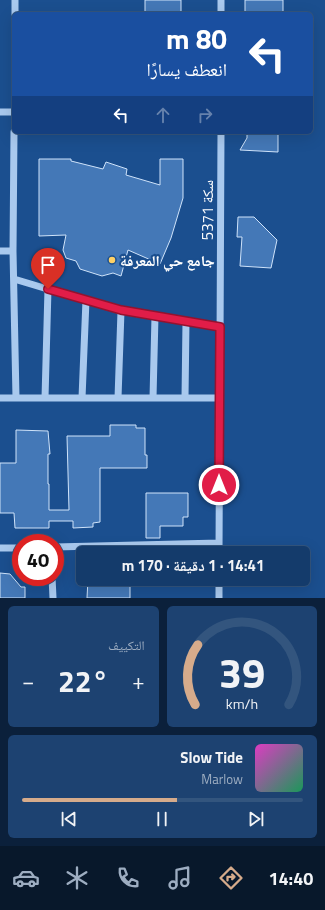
<!DOCTYPE html>
<html lang="ar">
<meta charset="utf-8">
<style>
body{margin:0;font-family:"Titillium Web","Noto Naskh Arabic",sans-serif;background:#1d4271;color:#f1f3f6;direction:rtl;height:100vh;display:flex;flex-direction:column;font-size:15px;white-space:nowrap}
*{box-sizing:border-box;margin:0}
p{font-size:13px;color:#9dadc1}
.icon{flex:none;width:22px;height:22px;fill:none;stroke:currentColor;stroke-width:2;stroke-linecap:round;stroke-linejoin:round}
.map{position:relative;height:598px;overflow:hidden;direction:ltr}
.details{display:flex;flex-direction:column;gap:8px;padding:8px;background:#0b203b;flex:1}
.details>*{flex:none}
.top-card{position:absolute;left:12px;top:12px;width:301px;height:122px;border-radius:6px;box-shadow:0 4px 16px #0002,0 0 0 1px #33557e;direction:rtl;background:#1a4fa0;color:#fff;overflow:hidden}
.speed{position:absolute;left:12px;top:534px;display:flex;gap:8px;font-size:20px;font-weight:700;text-align:center}
.speed>*{display:grid;place-content:center;width:52px;height:52px;border-radius:50%;background:#143b6b;box-shadow:0 4px 16px #0002,0 0 0 1px #33557e;line-height:1}
.speed .limit{border:6px solid #d22;background:#fff;color:#111}
.pin{position:absolute;display:grid;place-items:center;width:34px;height:34px;color:#fff;margin:-41px -17px;border-radius:50% 50% 50% 0;rotate:-45deg;box-shadow:0 0 4px #0007}
.pin .icon{rotate:45deg}
.me{position:absolute;width:44px;margin:-22px;rotate:0deg;stroke-linejoin:round;filter:drop-shadow(0 0 3px #0008)}
.turn{display:flex;align-items:center;gap:14px;height:84px;padding:0 20px;font-size:18px}
.turn .icon{width:52px;height:52px;stroke-width:2.5}
.turn b{display:block;font-size:28px;line-height:34px}
.lanes{display:flex;align-items:center;height:38px;padding:0 20px;background:#0003;justify-content:center;gap:20px;direction:ltr}
.lanes .off{opacity:.35}
.big{font-size:30px;font-weight:700;line-height:1.1}
.details .card{flex:1;display:flex;flex-direction:column;justify-content:center;gap:6px;min-width:0;padding:0 14px;border-radius:6px;background:#1d4271}
.details .dial{align-items:center;gap:0}
.dial svg{height:104px;overflow:visible;fill:none;stroke:#33557e;stroke-width:7;stroke-linecap:round;text-anchor:middle}
.dial text{fill:#f1f3f6;stroke:none}
.song{display:flex;align-items:center;gap:12px}
.cover{width:48px;height:48px;border-radius:6px;background:linear-gradient(135deg,hsl(310 70% 55%),hsl(150 70% 35%))}
.played{height:4px;border-radius:2px;background:linear-gradient(90deg,#d6ab8b 55%,#33557e 55%)}
.keys{display:flex;justify-content:space-around;direction:ltr}
.heat{display:flex;justify-content:space-between;align-items:center;font-size:22px;direction:ltr}
.details .tiles{flex:1;display:grid;gap:8px;grid-template-columns:1fr 1fr}
.card:last-child{grid-column:span 2}
.trip{position:absolute;left:76px;top:546px;width:234px;height:40px;border-radius:6px;background:#143b6b;box-shadow:0 4px 16px #0002,0 0 0 1px #33557e;font-weight:700;line-height:40px;text-align:center;direction:rtl}
.tab-bar{display:flex;height:64px;justify-content:space-around;align-items:center;background:#08182b;color:#9dadc1}
.tab-bar .icon{width:28px;height:28px}
.tab-bar .selected{color:#d6ab8b}
.tab-bar b{font-size:18px;color:#f1f3f6}
.map>svg:first-child{display:block}
</style>
<div class="map">
<svg width="325" height="598" viewBox="0 0 325 598">
<rect width="100%" height="100%" fill="#1b4f8f"/>
<path fill="#4478b7" stroke="#cfe3fa" d="M145 0H181V14L145 13Z
M245 0H283V14H245Z
M247 132H278V152L240 150 247 138Z
M39 159H71V161L103 169 106 162 127 169 126 175 160 185V159H183V198L171 238 160 264 128 250 121 276 113 273 102 276 80 269 76 261 66 258 63 250 66 235 39 236Z
M238 217H254L277 240 271 268 240 266 242 237H237Z
M110 425H136V428H145V455H147V468H100V522L93 523V527L73 528V521H49V528H15L14 513H0V463H16V430L48 431 50 454H48V484H49V510H69L67 436H110Z
M146 493H188V517H183V526H160V538H146Z
M0 573 10 574 21 587H25V598H0Z
M88 579H130V598H87Z"/>
<g fill="none" stroke-linecap="round" stroke-linejoin="round">
<path stroke="#a9c9ee" stroke-width="7" d="M15 14V0
M221 14V0
M0 112H14
M14 132 13 251 16 398
M0 251H13
M14 279 121 311 220 327
M0 398H219
M45 398 48 289
M82 398 86 300
M118 398 121 311
M153 398 155 316
M185 398 186 321
M55 547 219 543
M0 548H21
M219 553 221 132
M52 577 53 598
M219 579V598"/>
</g>
<g fill="none" stroke-linecap="round" stroke-linejoin="round">
<g stroke="#92132f" stroke-width="10">
<path id="route" d="M48 289 121 310 220 327 219 485"/>
</g>
<use href="#route" stroke="#e11d48" stroke-width="7"/>
</g>
<circle fill="#ffd166" stroke="#1b4f8f" stroke-width="1.5" cx="112" cy="260" r="4"/>
<g text-anchor="middle" dominant-baseline="central" stroke-width="4" stroke-linejoin="round" paint-order="stroke">
<g font-size="15" fill="#fff" stroke="#1b4f8f">
<text transform="translate(207 210) rotate(-90)">سكة 5371</text>
</g>
<g font-size="15" font-weight="bold" fill="#fff" stroke="#1b4f8f" text-anchor="start">
<text x="120" y="260">جامع حي المعرفة</text>
</g>
</g>
</svg>
<div class="speed"><div class="limit">40</div></div>
<div class="pin" style="left:48px;top:289px;background:#d93025"><svg class="icon" aria-label="arrive" viewBox="0 0 24 24"><path d="M6 21V4h12l-3 4 3 4H6"/></svg></div>
<svg class="me" style="left:219px;top:485px" viewBox="-20 -20 40 40"><circle r="17" fill="#e11d48" stroke="#fff" stroke-width="3"/><path d="M0-11L8 9 0 5-8 9z" fill="#fff"/></svg>
<div class="trip">14:41 · 1 دقيقة · 170 m</div>
<div class="top-card">
<div class="turn"><svg class="icon" aria-label="left" viewBox="0 0 24 24"><path d="M17 20v-9H6M10 6l-5 5 5 5"/></svg><div><b>80 m</b>انعطف يسارًا</div></div>
<div class="lanes"><svg class="icon" aria-label="left" viewBox="0 0 24 24"><path d="M17 20v-9H6M10 6l-5 5 5 5"/></svg><svg class="icon off" aria-label="ahead" viewBox="0 0 24 24"><path d="M12 20V5M6 11l6-6 6 6"/></svg><svg class="icon off" aria-label="right" viewBox="0 0 24 24"><path d="M7 20v-9h11M14 6l5 5-5 5"/></svg></div>
</div>
</div>
<section class="details">
<div class="tiles">
<div class="card dial"><svg viewBox="0 0 100 80">
<path d="M14 69A42 42 0 1 1 86 69"/>
<path d="M14 69A42 42 0 0 1 16 23" stroke="#d6ab8b"/>
<text x="50" y="56" font-size="32" font-weight="700">39</text>
<text x="50" y="72" font-size="11">km/h</text>
</svg></div>
<div class="card"><p>التكييف</p>
<div class="heat"><a>−</a><b class="big">22°</b><a>+</a></div>
</div>
<div class="card">
<div class="song"><i class="cover"></i><div><b>Slow Tide</b><p>Marlow</p></div></div>
<div class="played"></div>
<div class="keys"><svg class="icon" aria-label="previous" viewBox="0 0 24 24"><path d="M18 5L8 12l10 7zM5 5v14"/></svg><svg class="icon" aria-label="pause" viewBox="0 0 24 24"><path d="M8 5v14M16 5v14"/></svg><svg class="icon" aria-label="next" viewBox="0 0 24 24"><path d="M6 5l10 7-10 7zM19 5v14"/></svg></div>
</div>
</div>
</section>
<nav class="tab-bar">
<b>14:40</b>
<svg class="icon selected" aria-label="directions" viewBox="0 0 24 24"><path d="M12 3l9 9-9 9-9-9zM9 14v-3h6M13 9l2 2-2 2"/></svg>
<svg class="icon" aria-label="music" viewBox="0 0 24 24"><path d="M9 18V5l10-2v13"/><circle cx="6" cy="18" r="3"/><circle cx="16" cy="16" r="3"/></svg>
<svg class="icon" aria-label="phone" viewBox="0 0 24 24"><path d="M5 4h4l2 5-3 2q2 4 5 5l2-3 5 2v4C11 20 4 13 5 4z"/></svg>
<svg class="icon" aria-label="climate" viewBox="0 0 24 24"><path d="M12 3v18M4 7l16 10M4 17L20 7"/></svg>
<svg class="icon" aria-label="car" viewBox="0 0 24 24"><path d="M5 17H2v-5l4-1 3-4h7l3 4 3 1v5h-3M9 17h6M6 11h13"/><circle cx="7" cy="17" r="2"/><circle cx="17" cy="17" r="2"/></svg>
</nav>
